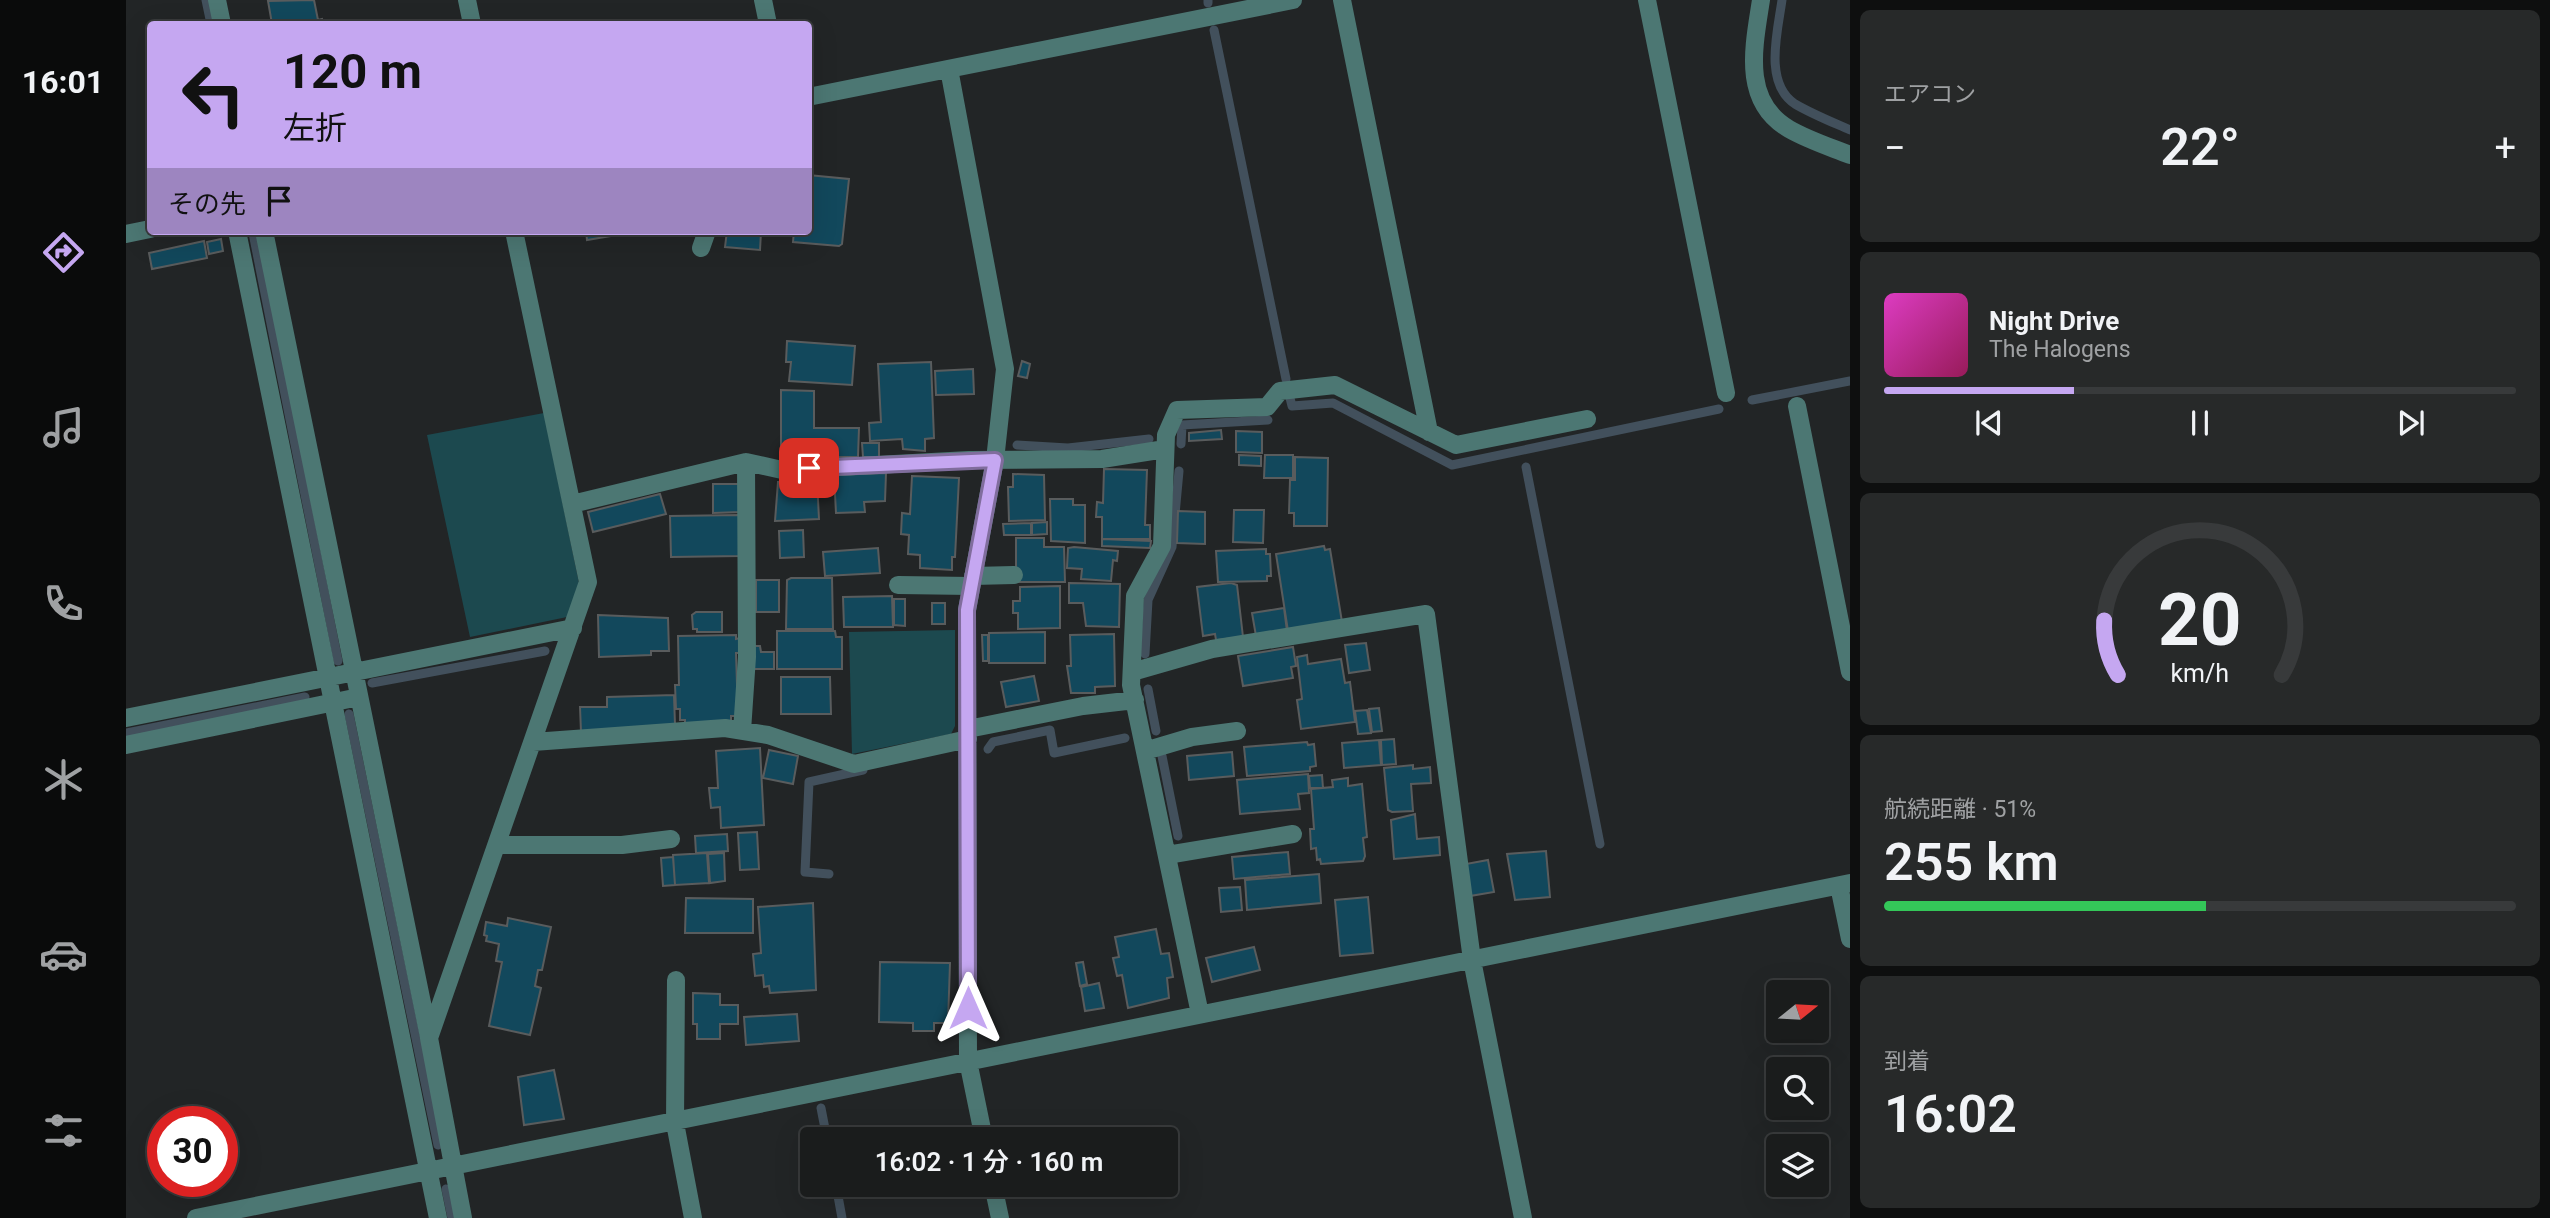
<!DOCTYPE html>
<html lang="ja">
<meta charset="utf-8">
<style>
body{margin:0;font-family:Roboto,"Noto Sans JP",sans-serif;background:#272929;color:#f1f3f6;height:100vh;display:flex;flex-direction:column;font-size:26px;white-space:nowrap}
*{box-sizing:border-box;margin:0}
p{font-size:23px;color:#9fa1a3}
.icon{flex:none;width:38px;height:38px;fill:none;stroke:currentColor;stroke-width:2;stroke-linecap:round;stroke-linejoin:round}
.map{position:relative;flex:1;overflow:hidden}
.side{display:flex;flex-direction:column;gap:10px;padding:10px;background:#0e0f0f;width:700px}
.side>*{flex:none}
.guide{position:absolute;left:21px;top:21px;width:665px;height:214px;border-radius:7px;box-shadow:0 7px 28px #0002,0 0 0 2px #383a3b;background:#c5a7f1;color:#111;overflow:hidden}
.needle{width:46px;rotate:72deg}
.fabs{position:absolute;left:1640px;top:980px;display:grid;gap:14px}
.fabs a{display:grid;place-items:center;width:63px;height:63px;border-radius:7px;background:#1a1c1c;box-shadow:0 7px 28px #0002,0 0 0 2px #383a3b;font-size:35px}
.speed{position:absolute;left:21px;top:1106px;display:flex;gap:14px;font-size:35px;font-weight:700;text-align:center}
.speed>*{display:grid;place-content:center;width:91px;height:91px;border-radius:50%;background:#1a1c1c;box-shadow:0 7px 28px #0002,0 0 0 2px #383a3b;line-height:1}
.speed .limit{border:10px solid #d22;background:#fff;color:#111}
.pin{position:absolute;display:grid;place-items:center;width:60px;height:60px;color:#fff;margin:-30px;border-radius:14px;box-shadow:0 4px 10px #0006}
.me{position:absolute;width:77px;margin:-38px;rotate:0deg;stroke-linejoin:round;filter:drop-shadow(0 0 5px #0008)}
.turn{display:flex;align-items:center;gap:24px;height:147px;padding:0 21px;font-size:32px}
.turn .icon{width:91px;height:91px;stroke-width:2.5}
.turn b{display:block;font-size:49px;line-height:60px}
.then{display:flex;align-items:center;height:66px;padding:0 21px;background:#0003;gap:14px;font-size:26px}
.big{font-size:52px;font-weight:600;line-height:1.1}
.side .widget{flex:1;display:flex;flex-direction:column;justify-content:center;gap:10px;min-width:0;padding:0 24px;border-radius:10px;background:#272929}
.side .dial{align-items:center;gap:0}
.dial svg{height:182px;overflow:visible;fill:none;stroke:#383a3b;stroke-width:7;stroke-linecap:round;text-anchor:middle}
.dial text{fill:#f1f3f6;stroke:none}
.song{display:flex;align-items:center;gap:21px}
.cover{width:84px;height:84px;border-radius:10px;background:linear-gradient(135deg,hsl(310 70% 55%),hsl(330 70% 35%))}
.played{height:7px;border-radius:4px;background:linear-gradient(90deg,#c5a7f1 30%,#383a3b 30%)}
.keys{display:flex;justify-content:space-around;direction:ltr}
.heat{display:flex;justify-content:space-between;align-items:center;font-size:38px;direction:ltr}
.charge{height:10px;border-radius:5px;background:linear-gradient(90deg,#34c759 51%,#383a3b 0)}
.trip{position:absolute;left:674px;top:1127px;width:378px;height:70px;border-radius:7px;background:#1a1c1c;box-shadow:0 7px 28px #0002,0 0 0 2px #383a3b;font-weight:600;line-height:70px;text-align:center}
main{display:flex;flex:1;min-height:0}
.menu{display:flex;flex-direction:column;width:126px;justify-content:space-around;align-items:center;background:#0a0b0b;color:#9fa1a3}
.menu .icon{width:49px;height:49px}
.menu .selected{color:#c5a7f1}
.menu b{font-size:32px;color:#f1f3f6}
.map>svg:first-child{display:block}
</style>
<main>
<nav class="menu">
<b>16:01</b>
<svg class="icon selected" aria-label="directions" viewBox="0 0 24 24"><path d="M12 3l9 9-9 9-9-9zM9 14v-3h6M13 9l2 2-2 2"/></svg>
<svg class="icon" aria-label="music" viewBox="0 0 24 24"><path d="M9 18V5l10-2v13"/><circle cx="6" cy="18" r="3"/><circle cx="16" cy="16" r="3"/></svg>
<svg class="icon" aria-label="phone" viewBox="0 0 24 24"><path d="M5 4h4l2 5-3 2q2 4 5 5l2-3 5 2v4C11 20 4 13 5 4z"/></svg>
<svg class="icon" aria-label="climate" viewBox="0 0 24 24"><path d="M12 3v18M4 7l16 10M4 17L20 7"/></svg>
<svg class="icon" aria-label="car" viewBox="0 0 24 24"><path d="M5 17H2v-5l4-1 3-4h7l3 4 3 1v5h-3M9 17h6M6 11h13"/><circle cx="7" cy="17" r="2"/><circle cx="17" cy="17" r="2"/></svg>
<svg class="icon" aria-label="filters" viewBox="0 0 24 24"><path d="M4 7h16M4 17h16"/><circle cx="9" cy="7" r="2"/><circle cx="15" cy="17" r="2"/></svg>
</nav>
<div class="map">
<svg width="1724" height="1218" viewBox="0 0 1724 1218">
<rect width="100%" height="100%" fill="#222526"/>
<path fill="#1c494f" d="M418 413 453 583 441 617 344 637 301 435Z
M829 630V726L825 734 726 754 723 632Z"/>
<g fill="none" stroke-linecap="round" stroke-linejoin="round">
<path stroke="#42505c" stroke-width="9" d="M80 0 85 24
M1082 0V3
M1656 0C1652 30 1637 83 1669 104 1686 114 1706 122 1724 130
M1088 30 1160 379
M127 233 212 661
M1164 398 1166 406 1207 403 1326 465 1593 409
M1626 400 1724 381
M1055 444 1056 425 1142 420
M891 445 942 448 1023 439
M1400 467 1474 844
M1019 654 1022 600 1046 547 1053 471
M246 683 419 651
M1022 689 1030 731
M223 714 312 1145
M0 733 179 697
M862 749 867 742 924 730 928 753 999 738
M1036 756 1052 836
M703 874 679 872 683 782 737 770
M695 1108 701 1139
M710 1185 716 1218
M320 1189 326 1218"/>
</g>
<path fill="#12485c" stroke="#595c5d" stroke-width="2" d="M188 0 192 20 196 19 197 24H146L142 1Z
M682 175 723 179 716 244 713 246 667 242 668 231H682Z
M460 231H509V232L461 240Z
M601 231 635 232 634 250 599 247Z
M95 239 97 251 83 254 81 242Z
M78 241 81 258 26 269 23 253Z
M661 341 729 346 726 385 663 381 665 362H660Z
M896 361 904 364 901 378 892 376Z
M805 362 808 438 799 439V451L777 449 776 439 744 441 743 423 755 422 752 364Z
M847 369 848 394 810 395 809 371Z
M655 390 688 391V428H733L732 457H655Z
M1095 430 1096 439 1063 441V433Z
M1110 431 1136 432V453L1110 452Z
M736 443H753V457H737Z
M1113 455 1135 456V466L1113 465Z
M1139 455H1167V478H1138Z
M1169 457 1202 458 1201 526H1168V513H1163L1164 480H1169Z
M978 469 1021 470 1019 525H1024V539H976V517H970L971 502 977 503Z
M760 473 759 501 738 502 739 512 710 513 708 475Z
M887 474 918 475 919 520 883 521 882 487H887Z
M786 476 833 478 829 557H826V570L794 568V555L782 554 783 535 775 534 776 513 784 514Z
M691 480 693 519 649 521 652 482Z
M587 484H613L614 512 587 513Z
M534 494 540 514 467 532 462 512Z
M924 499H947V505H959V543L925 541Z
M1108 510H1138L1137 543 1107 542Z
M1052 511 1079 512V544L1051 543Z
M614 515V556L545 557 544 516Z
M921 522V534L906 535V523Z
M905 523V535H878L877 524Z
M677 530 678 557 654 558 653 531Z
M890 538H918V547H938L939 582H890Z
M976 539 1025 541 1024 548 976 546Z
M1198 546 1199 550 1204 549 1216 622 1162 631 1150 554Z
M948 547 992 551 991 561 987 560 985 581 955 579 956 569 941 568 942 548Z
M752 548 754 573 699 576 697 552Z
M1140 549V554H1144L1145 576H1141V581L1092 582 1090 551Z
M665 578H706L707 629H660L661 580Z
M630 580H653V612H630Z
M943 583 994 584 993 627 960 626 957 603H943Z
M1105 583 1111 585 1117 637 1090 640 1089 634 1077 636 1071 587Z
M934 586V628L892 629V613H887V601H894V587Z
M766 596 767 627H718L717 597Z
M768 599H779V626L768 625Z
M806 603H819V624H806Z
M1158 608 1161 631 1130 636 1126 613Z
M570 612H596V632H571V629H567L566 615Z
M472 615 542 618 543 651H525V655L473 657Z
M651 631H709L710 637H716V669H651Z
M919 632V663H863V633Z
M988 634 989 686 969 687V693H945L941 666H945L944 635Z
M610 635V639L614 638 615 653H610L612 716H605V724L559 725V720H554V709H550L549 685H553L552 636Z
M856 635H862V661H857Z
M1240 643 1244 670 1223 673 1219 645Z
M628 646H634L635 652H648V669H628Z
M1167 647 1170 666 1165 667 1167 678 1117 686 1112 656Z
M1181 655 1182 664 1215 659 1219 683 1224 682 1229 722 1175 729 1171 700 1176 699 1171 657Z
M908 676 913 701 880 707 875 682Z
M655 677H704L705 714H655Z
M548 695 549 725 455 732 454 707H481V697Z
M1253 708 1256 731 1246 732 1243 709Z
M1241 710 1245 733 1232 734 1229 711Z
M1268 739 1270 764 1256 765 1255 740Z
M1253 740 1255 765 1218 768 1216 743Z
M1181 742 1182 745 1188 744 1190 766 1184 767V771L1121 776 1118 747Z
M634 748 638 825 595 828 594 807 585 808 583 788H592L590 751Z
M643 750 672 756 667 784 637 778Z
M1106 752 1108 776 1063 780 1061 756Z
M1287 765V769L1304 767 1305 783 1285 784 1287 811 1266 812 1262 810 1258 768Z
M1182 774 1183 793 1172 794 1174 809 1114 814 1111 780Z
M1196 775 1197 788H1184L1183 776Z
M1222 778V786L1236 784 1241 837 1237 838 1239 856 1237 861 1195 864 1194 859 1191 860 1190 848 1185 849 1184 829H1188L1185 789 1207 787 1206 780Z
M1289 814 1291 839 1313 837 1314 855 1268 859 1265 820Z
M631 832 633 869 614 870 612 833Z
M601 834 602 851 570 853 569 836Z
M1420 851 1424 897 1389 900 1381 854Z
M1162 852 1164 874 1108 879 1106 857Z
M581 853 583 883 549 885 547 855Z
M598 853 599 881 584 883 582 854Z
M547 857 549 885 537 886 535 858Z
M1362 860 1368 892 1344 896 1340 864Z
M1193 874 1195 903 1121 910 1119 880Z
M1114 887 1116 910 1095 912 1093 888Z
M1242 897 1247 953 1214 956 1209 900Z
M560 898 627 899V933H559Z
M687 903 690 990 644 993 643 986 638 987 637 975 629 976 627 954 635 953 632 907Z
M382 918 425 927 416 970H412L409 986 415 988 404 1035 363 1026 376 962 370 961 373 944 360 941 361 936 358 935 360 922 381 926Z
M1030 929 1035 954 1043 953 1047 977 1041 978 1043 998 1002 1008 996 975 991 976 987 958 993 957 989 937Z
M1128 947 1134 970 1086 982 1080 958Z
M754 962 824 963 822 1023H808V1031H787V1023L753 1022Z
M957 962 961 984 954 986 950 963Z
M973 983 978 1008 959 1011 955 987Z
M567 993 594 994V1005H612V1024H594V1039H571V1024H567Z
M671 1014 673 1041 620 1045 618 1017Z
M428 1070 438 1119 398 1125 392 1077Z"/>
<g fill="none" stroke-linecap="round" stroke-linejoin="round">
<path stroke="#4c7773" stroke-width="18" d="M91 0 96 24
M341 0 346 24
M637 0 642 24
M1216 0 1303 432
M1521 0 1600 393
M1635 0C1628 46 1615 101 1663 129 1682 140 1704 147 1724 155
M823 69 879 369 869 460 841 610 842 1061 858 1139
M682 97 1167 0
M111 231 312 1218
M138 231 303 1037
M0 234 24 229
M575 248 581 231
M1671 406 1724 672
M446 504 620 462 656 470 843 460 976 459 1039 449
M847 576 888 575
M772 585 845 586
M1006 672 1086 649 1300 614 1346 960 1397 1218
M0 718 447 628
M842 729 957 706 1009 700
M616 731 621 657 620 462
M407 742 599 728 642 735 728 764 842 739
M0 745 233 697
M1019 751 1066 737 1111 731
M371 845H496L545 839
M1041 855 1167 834
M1713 886 1724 939
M550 980 549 1123 567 1218
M1074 1014 1005 685 1009 596 1036 546 1040 435 1051 410 1141 407 1154 391 1209 385 1330 445 1461 419
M867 1185 874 1218
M70 1218 1724 883
M337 1218 303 1038 462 582 388 231"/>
</g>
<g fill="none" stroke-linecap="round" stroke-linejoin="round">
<g stroke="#806d9d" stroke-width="18">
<path id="route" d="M683 468 869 460 841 610 842 1008"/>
</g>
<use href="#route" stroke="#c5a7f1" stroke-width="12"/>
</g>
</svg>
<div class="fabs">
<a><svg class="needle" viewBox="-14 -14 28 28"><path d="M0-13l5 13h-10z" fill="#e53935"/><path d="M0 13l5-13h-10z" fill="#9fa1a3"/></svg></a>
<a><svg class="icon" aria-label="search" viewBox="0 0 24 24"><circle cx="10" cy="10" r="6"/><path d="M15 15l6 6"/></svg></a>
<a><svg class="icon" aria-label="layers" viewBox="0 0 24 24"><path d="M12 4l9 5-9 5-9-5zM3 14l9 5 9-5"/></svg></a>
</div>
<div class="speed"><div class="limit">30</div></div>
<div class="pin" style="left:683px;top:468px;background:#d93025"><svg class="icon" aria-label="arrive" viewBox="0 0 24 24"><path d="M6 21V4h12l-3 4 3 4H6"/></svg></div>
<svg class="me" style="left:842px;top:1008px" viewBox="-20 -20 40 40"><path d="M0-17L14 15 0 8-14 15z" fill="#c5a7f1" stroke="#fff" stroke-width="4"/></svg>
<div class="trip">16:02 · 1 分 · 160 m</div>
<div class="guide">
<div class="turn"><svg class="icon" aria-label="left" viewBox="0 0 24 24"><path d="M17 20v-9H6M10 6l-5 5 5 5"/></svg><div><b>120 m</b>左折</div></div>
<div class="then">その先<svg class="icon" aria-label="arrive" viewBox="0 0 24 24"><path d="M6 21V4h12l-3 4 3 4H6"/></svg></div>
</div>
</div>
<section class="side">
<div class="widget"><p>エアコン</p>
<div class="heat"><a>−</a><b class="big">22°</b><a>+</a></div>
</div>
<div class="widget">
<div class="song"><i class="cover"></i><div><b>Night Drive</b><p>The Halogens</p></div></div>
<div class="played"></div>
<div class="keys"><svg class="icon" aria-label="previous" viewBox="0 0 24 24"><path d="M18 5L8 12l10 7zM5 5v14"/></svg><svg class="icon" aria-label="pause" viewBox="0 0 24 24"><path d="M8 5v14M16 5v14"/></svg><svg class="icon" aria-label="next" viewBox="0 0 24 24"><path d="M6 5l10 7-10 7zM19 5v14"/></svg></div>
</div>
<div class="widget dial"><svg viewBox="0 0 100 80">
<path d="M14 69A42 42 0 1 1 86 69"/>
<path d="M14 69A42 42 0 0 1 8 45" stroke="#c5a7f1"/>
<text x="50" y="56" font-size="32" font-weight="700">20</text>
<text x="50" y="72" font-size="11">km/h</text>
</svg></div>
<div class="widget"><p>航続距離 · 51%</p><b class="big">255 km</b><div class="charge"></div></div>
<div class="widget"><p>到着</p><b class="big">16:02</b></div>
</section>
</main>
